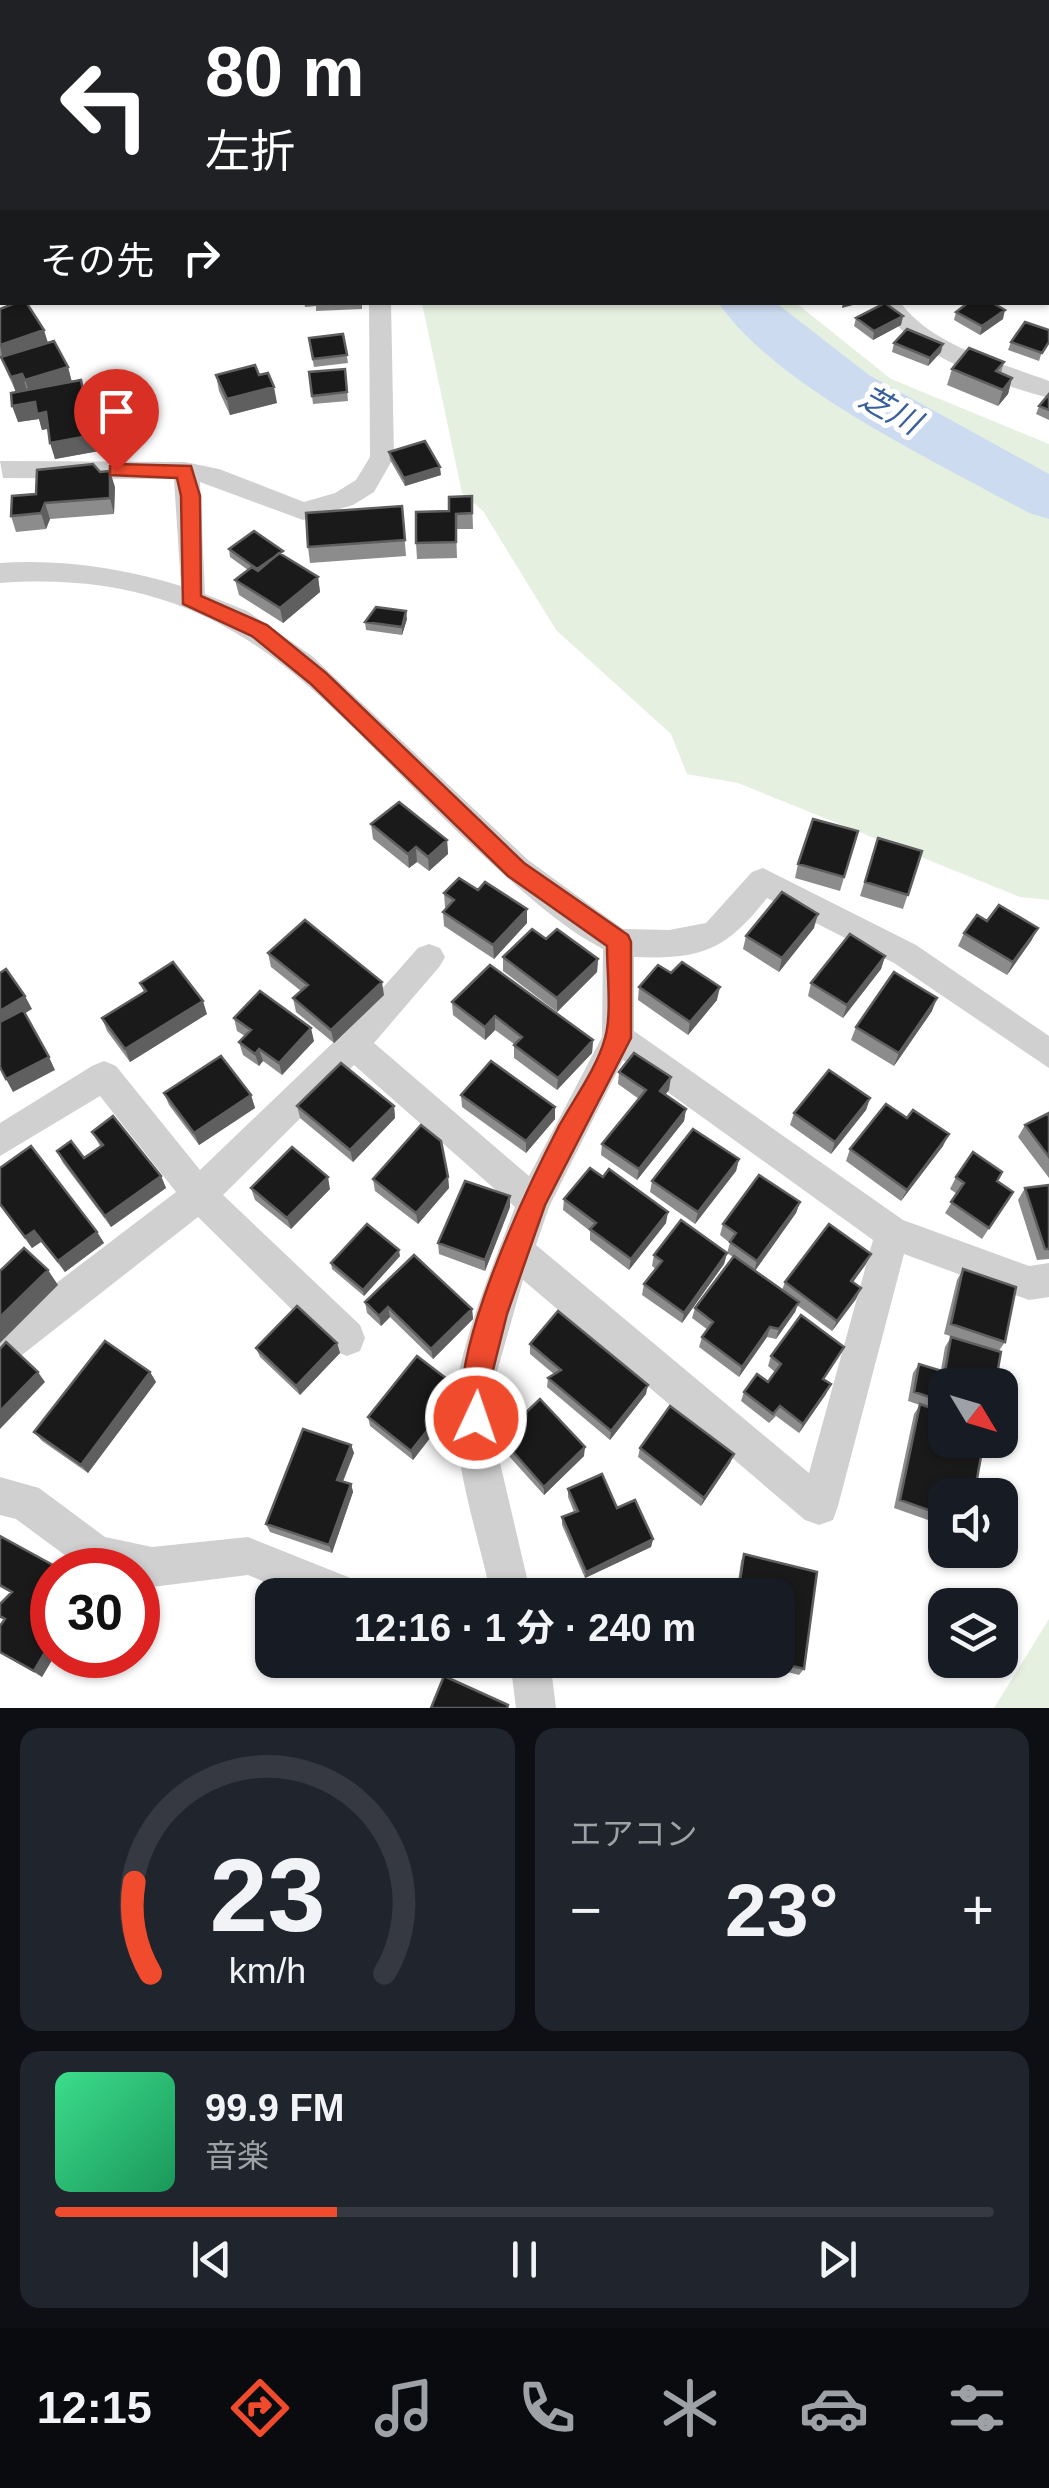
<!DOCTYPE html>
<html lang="ja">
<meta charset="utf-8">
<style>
body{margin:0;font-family:Helvetica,"Noto Sans JP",sans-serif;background:#20242c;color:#f1f3f6;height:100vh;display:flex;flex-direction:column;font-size:38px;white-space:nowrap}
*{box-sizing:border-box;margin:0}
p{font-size:32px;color:#9ea1a6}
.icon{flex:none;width:55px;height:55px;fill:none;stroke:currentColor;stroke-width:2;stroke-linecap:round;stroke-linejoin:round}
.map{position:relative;height:1708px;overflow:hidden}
.panel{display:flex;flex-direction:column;gap:20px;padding:20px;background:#0d0f14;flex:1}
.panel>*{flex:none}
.guide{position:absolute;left:0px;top:0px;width:1050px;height:305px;box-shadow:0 2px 8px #0004;background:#202124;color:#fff;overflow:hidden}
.needle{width:65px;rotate:128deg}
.controls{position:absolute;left:928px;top:1368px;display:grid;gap:20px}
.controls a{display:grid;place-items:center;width:90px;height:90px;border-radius:20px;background:#171b24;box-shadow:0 2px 8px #0004;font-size:50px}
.speed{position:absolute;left:30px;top:1548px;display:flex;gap:20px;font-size:50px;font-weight:700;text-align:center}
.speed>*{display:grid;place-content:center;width:130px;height:130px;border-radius:50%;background:#171b24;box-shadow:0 2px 8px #0004;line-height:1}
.speed .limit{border:15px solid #d22;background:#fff;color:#111}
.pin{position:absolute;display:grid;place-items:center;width:85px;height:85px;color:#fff;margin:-102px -42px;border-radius:50% 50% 50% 0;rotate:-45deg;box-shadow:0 0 10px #0007}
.pin .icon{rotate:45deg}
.me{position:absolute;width:110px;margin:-55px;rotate:3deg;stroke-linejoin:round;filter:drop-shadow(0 0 8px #0008)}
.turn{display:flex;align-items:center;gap:35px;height:210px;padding:0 40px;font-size:45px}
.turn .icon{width:130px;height:130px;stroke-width:2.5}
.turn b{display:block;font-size:70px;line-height:85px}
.then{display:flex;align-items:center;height:95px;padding:0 40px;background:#0003;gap:20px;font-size:38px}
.big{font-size:75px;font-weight:700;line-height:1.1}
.panel .widget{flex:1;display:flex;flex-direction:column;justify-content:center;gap:15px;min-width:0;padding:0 35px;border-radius:20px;background:#20242c}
.panel .dial{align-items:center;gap:0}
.dial svg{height:260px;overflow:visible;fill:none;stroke:#363941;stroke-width:7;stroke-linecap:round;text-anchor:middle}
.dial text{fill:#f1f3f6;stroke:none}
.song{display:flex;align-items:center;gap:30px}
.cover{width:120px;height:120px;border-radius:15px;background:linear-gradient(135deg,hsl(150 70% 55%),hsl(150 70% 35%))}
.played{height:10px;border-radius:5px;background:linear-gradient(90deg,#f14b2e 30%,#363941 30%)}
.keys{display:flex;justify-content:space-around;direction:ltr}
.heat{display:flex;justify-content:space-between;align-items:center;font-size:55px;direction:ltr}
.panel .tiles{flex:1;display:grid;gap:20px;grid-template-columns:1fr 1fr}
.widget:last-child{grid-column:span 2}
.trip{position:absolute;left:255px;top:1578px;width:540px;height:100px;border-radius:20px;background:#171b24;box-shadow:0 2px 8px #0004;font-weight:700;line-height:100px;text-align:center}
.tab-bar{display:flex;height:160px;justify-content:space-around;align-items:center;background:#090b0e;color:#9ea1a6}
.tab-bar .icon{width:70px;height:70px}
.tab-bar .selected{color:#f14b2e}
.tab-bar b{font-size:45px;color:#f1f3f6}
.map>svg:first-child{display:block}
</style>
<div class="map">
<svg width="1049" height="1708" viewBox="0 0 1049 1708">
<rect width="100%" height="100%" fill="#fff"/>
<path fill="#e6f0e1" d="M375 0H1049V50L1048 2Z
M422 303H796L891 379 1049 444V900L1020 897 738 783 687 774 671 734 556 630 483 511 462 493Z
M1049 1619V1708H994Z"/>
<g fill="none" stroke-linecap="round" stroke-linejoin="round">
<path fill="#cddbf0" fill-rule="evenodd" d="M718 302H775L869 375 1049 474V519L1029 513C939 463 775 387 718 302Z"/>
<path fill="#d0d0d0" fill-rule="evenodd" d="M402 0H422L424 2H404Z
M2 207V221L0 222V208Z
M369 302H391L394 457 374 492 353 505 303 520 200 482 205 594 247 611 312 656 528 860 623 929 669 930 706 923 752 872 763 868 916 945 1049 1036V1068L894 963 767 898C726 950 702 960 634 957V1031L903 1220 1029 1266 1049 1263V1297L1029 1300 904 1254 838 1506 833 1520 819 1525 805 1520 523 1280 493 1386 497 1450 531 1595H491C478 1533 447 1446 457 1383 468 1322 494 1264 515 1207L354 1065 223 1195 360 1325 365 1338 360 1351 347 1356 334 1351 198 1217 13 1362 0 1367V1326L176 1192 100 1096 0 1156V1123L92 1066 104 1061 116 1066 200 1170 342 1034 418 948 429 944 440 948 445 957 440 966 374 1043 529 1176 602 1037 603 949C562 928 523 892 489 861 327 715 248 565 0 583V563C61 559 122 568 181 586L174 479 3 478 0 461 185 462 219 469 304 502 335 493 356 480 370 457ZM623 1060 873 1240 809 1473 536 1245 549 1207Z
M877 302H900C933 347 1000 362 1049 381V398C990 382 912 355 877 302Z
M0 1477 39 1488 105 1537 152 1547 248 1537 358 1581 364 1595H296L248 1575 152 1587 138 1583V1570H85L16 1519 0 1515Z
M510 1660H550L556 1708H516Z"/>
</g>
<path fill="#8c8c8c" d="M304 302H362V309L316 311V306L305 307Z
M0 309 48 343 68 367 72 382 81 380 90 422 121 447 55 459 48 429 42 430 39 419 18 422 16 392 0 357Z
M956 312 1003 319 980 335 954 320Z
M903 316 901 325 873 340 854 326 856 318Z
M1049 330 1039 361 1008 350 1011 342Z
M343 334 348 363 314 367 309 338Z
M894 343 941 352 928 366 892 352Z
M1004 362 1001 373 1012 378 1008 394 998 406 947 385 952 369Z
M345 369 348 401 313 404 309 372Z
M216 375H259L277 403 230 415 219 391Z
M1049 394V420L1036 414 1039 406Z
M389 452 441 475 405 486 390 460Z
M115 487 114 514 50 519 46 529 16 532 11 516 12 496Z
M472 496 473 529H456L457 558 417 559 416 543 449 511Z
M402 506 406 556 310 563 308 547Z
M229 549 284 556 318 577 320 592 283 623 239 595 235 580 248 570 230 557Z
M407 619 402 635 366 630 365 622Z
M371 824 447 840 448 854 429 871 417 862 409 868 373 839Z
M858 831 840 891 795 878 798 864Z
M878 838 922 851 903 909 860 896Z
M444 893 527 923 494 959 444 926 443 912 446 908 445 907Z
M987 921 1038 928 1031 941 1007 975 958 946 964 933Z
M814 928 779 972 743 949 746 936Z
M546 939 598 959 597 972 557 1012 503 971V957Z
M268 953 384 995 334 1043 296 1012 293 998 301 991 271 967Z
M885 956 881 969 843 1018 808 996 811 983Z
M140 983 207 1014 130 1062 107 1031 102 1018 144 992Z
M639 987 717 1000 688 1035 638 1000Z
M452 1002 593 1040 592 1053 557 1090 514 1058V1044L495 1030 485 1040 453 1015Z
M932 1011 894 1066 851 1040 856 1027Z
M234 1018 314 1041 282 1075 263 1061 259 1066 243 1055 239 1042 245 1036 237 1031Z
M619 1072 669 1090 665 1095 686 1109 684 1121 637 1180 601 1155 602 1144 639 1099 618 1084Z
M164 1093 251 1095 255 1108 199 1145 169 1105Z
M461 1095 555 1119 526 1153 462 1107Z
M870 1098 866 1110 831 1154 790 1125 794 1113Z
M297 1106H394L395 1118 353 1162 300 1118Z
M1049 1113V1178L1018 1137 1025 1125Z
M92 1132 161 1176 166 1188 111 1227 63 1163 57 1151 84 1158 100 1146Z
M943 1146 901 1201 846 1161 850 1149Z
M739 1159 736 1171 695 1224 650 1192 652 1181Z
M0 1168 97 1232 104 1243 65 1272 41 1242 32 1248 0 1206Z
M448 1177 449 1188 418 1224 375 1191 373 1179Z
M956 1177 997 1181 1013 1192 982 1239 945 1213 957 1194 950 1189Z
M1049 1185V1259L1037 1260 1018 1200 1025 1188Z
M251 1188 330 1189 291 1229 255 1200Z
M564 1199 666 1223 629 1270 590 1240V1231L563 1210Z
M800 1202 796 1213 755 1271 782 1290 785 1282 866 1264 853 1282 861 1288 856 1299 832 1331 797 1305 795 1312 776 1339 767 1337 739 1377 699 1347 702 1337 708 1330 692 1318 695 1308 733 1257 727 1253 730 1243 720 1235 723 1224Z
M510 1207 485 1271 439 1254 438 1243Z
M727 1253 724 1264 682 1323 642 1295 644 1284 656 1269 652 1266 654 1255Z
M400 1256 364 1296 332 1269 331 1263Z
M963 1269 1005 1342 998 1352 945 1385V1526L894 1508 914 1414 920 1405 908 1401 913 1373 919 1364 941 1370 945 1347 951 1337 972 1343 944 1334 957 1280Z
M365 1302 472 1309 473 1319 433 1359 390 1317 381 1326 367 1313Z
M337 1343 340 1353 300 1395 260 1357 256 1348Z
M530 1344 646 1394 610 1440 547 1387 548 1378 554 1374 530 1354Z
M844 1347 824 1379 826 1394 799 1433 776 1416 769 1423 741 1401 744 1392 768 1382 775 1372 768 1366 771 1356Z
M150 1372 156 1382 88 1473 42 1441 34 1432Z
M460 1389 461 1398 413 1460 370 1426 368 1417Z
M500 1437 584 1456 544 1495 500 1446Z
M351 1445 354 1453 343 1482 351 1484 353 1492 332 1553 270 1532 266 1524Z
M640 1448 734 1454 730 1463 701 1506 638 1457Z
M568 1489 617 1508 653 1539 651 1547 585 1578 562 1525V1517L574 1512 568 1497Z
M0 1536 71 1671 52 1660 42 1677 0 1652V1626L4 1620 0 1618V1604L11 1593 0 1587Z
M744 1554 817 1572 804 1669 799 1675 742 1660H778V1595H736L741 1561Z"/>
<path fill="#5f5f5f" d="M843 302H864L842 308Z
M1005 310 1003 319 980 335 982 326Z
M903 316 901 325 873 340 874 331Z
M44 330 49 346 3 362 0 345Z
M943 344 941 352 928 366 930 358Z
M68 367 72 383 30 396 25 380Z
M22 374 27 390 16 393 11 377Z
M1012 378 1008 394 998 406 1003 390Z
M81 380 93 435 114 418 121 447 55 459 50 443 89 422Z
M274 387 277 403 230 415 227 399Z
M35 402 46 412 50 428 42 430 39 419 18 422 12 406Z
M440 467 441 475 405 486 404 478Z
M110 471 115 487 114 514 110 498Z
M45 503 50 519 46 529 41 513Z
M318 577 320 592 283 623 280 608Z
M406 611 407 619 402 635V627Z
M447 840 448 854 429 871 428 857Z
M416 847 417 862 409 868 408 854Z
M527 909V923L494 959 493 945Z
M818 914 814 928 779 972 782 958Z
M1038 928 1031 941 1007 975 1013 962Z
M885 956 881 969 843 1018 847 1005Z
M598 959 597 972 557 1012V998Z
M382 982 384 995 334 1043 331 1030Z
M720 987 717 1000 688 1035 690 1022Z
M25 996 32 1009 0 1029V1011Z
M937 998 932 1011 894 1066 899 1053Z
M203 1001 207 1014 130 1062 125 1049Z
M495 1016V1030L485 1040V1027Z
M311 1028 314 1041 282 1075 279 1063Z
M593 1040 592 1053 557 1090 558 1078Z
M259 1049 263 1061 259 1066 255 1054Z
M49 1057 55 1070 13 1092 6 1079Z
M671 1077 669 1090 658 1103 660 1091Z
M251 1095 255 1108 199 1145 194 1133Z
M870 1098 866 1110 831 1154 835 1142Z
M394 1106 395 1118 353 1162 350 1150Z
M555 1107V1119L526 1153V1141Z
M686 1109 684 1121 637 1180 639 1169Z
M949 1134 943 1146 901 1201 907 1190Z
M739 1159 736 1171 695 1224 698 1212Z
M161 1176 166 1188 111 1227 105 1216Z
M328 1177 330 1189 291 1229 287 1218Z
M448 1177 449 1188 418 1224 416 1213Z
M510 1196V1207L485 1271V1260Z
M800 1202 796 1213 754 1272 757 1261Z
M668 1212 666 1223 629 1270 631 1259Z
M34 1231 41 1242 32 1248 25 1237Z
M97 1232 104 1243 65 1272 58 1261Z
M399 1250 400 1256 364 1296 363 1290Z
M727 1253 724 1264 682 1323 684 1313Z
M871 1254 866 1264 846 1292 851 1281Z
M48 1270 58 1285 0 1343V1317Z
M861 1288 856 1299 832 1331 837 1321Z
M799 1302 795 1312 776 1339 779 1329Z
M388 1307 390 1317 381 1326 379 1316Z
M472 1309 473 1319 433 1359 431 1349Z
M770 1327 767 1337 739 1377 742 1367Z
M337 1343 340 1353 300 1395 296 1386Z
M38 1372 45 1382 0 1429V1411Z
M150 1372 156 1382 88 1473 81 1465Z
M831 1384 826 1394 799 1433 803 1424Z
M648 1385 646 1394 610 1440 611 1431Z
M460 1389 461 1398 413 1460 411 1451Z
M351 1445 354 1453 340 1488 337 1480Z
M585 1447 584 1456 544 1495V1487Z
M734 1454 730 1463 701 1506 704 1498Z
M351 1484 353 1492 332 1553 329 1545Z
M653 1539 651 1547 585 1578 586 1572Z
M44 1654 52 1660 42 1677 34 1671Z
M69 1655H80L71 1671 63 1665Z"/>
<path fill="#1a1a1a" stroke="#5f5f5f" stroke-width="2.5" d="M2 170V191L0 192V171Z
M18 302H26L44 330 0 345V309Z
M969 302H991L1005 310 982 326 956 312Z
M885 303 903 316 874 331 856 318Z
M1025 322 1049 330V342L1042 353 1011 342Z
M907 329 943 344 930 358 894 343Z
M343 334 347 355 313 359 309 338Z
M54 341 68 367 25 380 22 374 11 377 1 357Z
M969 348 1004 362 996 371 1012 378 1003 390 952 369Z
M255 365 259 375 268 373 274 387 227 399 216 375Z
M345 369 347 392 312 396 309 372Z
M81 380 89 422 114 418 116 431 50 443 46 412 37 414 35 402 12 406 11 393Z
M1049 394V410L1039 406Z
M425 441 440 467 404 478 389 452Z
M93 464 100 472 110 471V498L45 503 41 513 11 516 12 496 36 494 37 470Z
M472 496V513L456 514V542L416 543V512L449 511V497Z
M402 506 405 540 308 547 306 513Z
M254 531 283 551 257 569 229 549Z
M279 553 318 577 280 608 235 580 252 567 258 571Z
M376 607 406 611 402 627 365 622Z
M399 802 447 840 428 857 416 847 408 854 371 824Z
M813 819 858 831 844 877 798 864Z
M878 838 922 851 908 895 865 882Z
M459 878 478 890 485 882 527 909 493 945 443 912 454 900 444 893Z
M782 892 818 914 782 958 746 936Z
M999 905 1038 928 1013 962 964 933 977 915 987 921Z
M305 920 382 982 331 1030 293 998 308 985 268 953Z
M532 929 546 939 557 929 598 959 557 998 503 957Z
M850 934 885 956 847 1005 811 983Z
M173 962 203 1001 125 1049 102 1018 146 991 140 983Z
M682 962 720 987 690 1022 639 987 658 965 671 973Z
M490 965 593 1040 558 1078 514 1045 522 1037 495 1016 485 1027 452 1002Z
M6 969 25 996 0 1011V973Z
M894 972 937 998 899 1053 856 1027Z
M260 991 311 1028 279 1063 259 1049 255 1054 239 1042 251 1030 234 1018Z
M23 1010 49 1057 6 1079 0 1067V1022Z
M634 1053 671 1077 660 1091 686 1109 639 1169 602 1144 646 1090 619 1072Z
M221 1056 251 1095 194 1133 164 1093Z
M491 1061 555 1107 526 1141 461 1095Z
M341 1063 394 1106 350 1150 297 1106Z
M829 1070 870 1098 835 1142 794 1113Z
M886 1104 907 1118 913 1110 949 1134 907 1190 850 1149Z
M1049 1113V1157L1025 1125Z
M113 1116 161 1176 105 1216 57 1151 71 1141 84 1158 103 1145 92 1132Z
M421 1125 441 1141 448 1177 416 1213 373 1179Z
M693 1129 739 1159 698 1212 652 1181Z
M31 1146 97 1232 58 1261 34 1231 25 1237 0 1204V1168Z
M292 1147 328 1177 287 1218 251 1188Z
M973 1152 1002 1172 997 1181 1013 1192 989 1228 951 1202 964 1183 956 1177Z
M590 1168 603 1177 609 1169 668 1212 631 1259 590 1229 596 1223 564 1199Z
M759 1175 800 1202 757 1261 730 1242 736 1233 723 1224Z
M465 1181 510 1196 485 1260 438 1243Z
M1049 1185V1249H1045L1025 1188Z
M681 1220 727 1253 684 1313 644 1284 662 1261 654 1255Z
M367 1224 399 1250 363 1290 331 1263Z
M829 1224 871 1254 851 1281 861 1288 837 1321 785 1282Z
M24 1248 48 1270 0 1317V1271Z
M414 1255 472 1309 431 1349 388 1307 379 1316 365 1302Z
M734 1256 799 1302 779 1329 770 1327 742 1367 702 1337 713 1322 695 1308Z
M963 1269 1016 1287 1005 1342 951 1324Z
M297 1306 337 1343 296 1386 256 1348Z
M558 1311 648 1385 611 1431 548 1378 561 1370 530 1344Z
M801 1315 844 1347 823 1379 831 1384 803 1424 780 1406 773 1414 744 1392 757 1374 768 1382 781 1364 771 1356Z
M951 1337 1001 1352 995 1385H945V1402L914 1392 919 1364 945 1372Z
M105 1341 150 1372 81 1465 34 1432Z
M6 1342 38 1372 0 1411V1349Z
M417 1356 460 1389 411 1451 368 1417Z
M540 1399 585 1447 544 1487 500 1437Z
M920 1404 945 1413V1440H984L974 1495H945V1516L900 1500Z
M670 1406 734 1454 704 1498 640 1448Z
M303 1429 351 1445 337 1480 351 1484 329 1545 266 1524Z
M602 1474 617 1508 635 1500 653 1539 586 1572 562 1517 578 1511 568 1489Z
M0 1536 62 1570H52V1655H69L63 1665 44 1654 34 1671 0 1652V1626L5 1619 0 1616V1604L12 1592 0 1585Z
M744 1554 817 1572 804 1669 768 1660H778V1595H738Z
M444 1676 508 1705 507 1708H431Z"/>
<path fill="#f14b2e" stroke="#9d311e" stroke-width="2.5" d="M116 464 191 466 200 496 201 596 267 625 326 673 524 863 628 935 631 942V1038L545 1205 507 1314 489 1386 490 1418 486 1428 476 1432 466 1428C441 1366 528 1186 559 1126 574 1099 597 1068 605 1038 612 1015 607 972 607 946L508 876 311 684 252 636 183 604 181 496 177 478 110 475V466Z"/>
<g text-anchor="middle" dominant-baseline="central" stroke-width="10" stroke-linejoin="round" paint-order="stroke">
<g font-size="32" font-style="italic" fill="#39609d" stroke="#fff">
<text transform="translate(890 410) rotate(29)">芝川</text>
</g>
</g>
</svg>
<div class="controls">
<a><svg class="needle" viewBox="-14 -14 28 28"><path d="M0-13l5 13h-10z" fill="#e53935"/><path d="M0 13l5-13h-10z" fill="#9ea1a6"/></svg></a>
<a><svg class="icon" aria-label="sound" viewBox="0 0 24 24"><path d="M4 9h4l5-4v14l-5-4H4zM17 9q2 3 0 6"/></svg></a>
<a><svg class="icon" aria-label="layers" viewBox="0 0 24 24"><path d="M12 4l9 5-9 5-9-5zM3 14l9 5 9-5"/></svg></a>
</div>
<div class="speed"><div class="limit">30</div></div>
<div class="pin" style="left:116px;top:471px;background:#d93025"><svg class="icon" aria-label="arrive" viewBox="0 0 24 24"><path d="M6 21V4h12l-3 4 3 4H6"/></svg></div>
<svg class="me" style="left:476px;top:1418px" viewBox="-20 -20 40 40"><circle r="17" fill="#f14b2e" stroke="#fff" stroke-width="3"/><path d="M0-11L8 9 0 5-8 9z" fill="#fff"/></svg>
<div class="trip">12:16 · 1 分 · 240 m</div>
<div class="guide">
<div class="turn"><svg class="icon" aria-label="left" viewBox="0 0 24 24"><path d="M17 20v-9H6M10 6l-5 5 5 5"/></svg><div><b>80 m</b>左折</div></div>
<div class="then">その先<svg class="icon" aria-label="right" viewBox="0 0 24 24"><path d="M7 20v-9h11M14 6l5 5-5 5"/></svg></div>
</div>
</div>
<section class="panel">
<div class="tiles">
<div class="widget dial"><svg viewBox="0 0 100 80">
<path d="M14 69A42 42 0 1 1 86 69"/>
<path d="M14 69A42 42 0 0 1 9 41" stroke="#f14b2e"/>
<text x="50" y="56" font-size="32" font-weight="700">23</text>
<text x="50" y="72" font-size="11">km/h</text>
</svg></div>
<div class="widget"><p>エアコン</p>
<div class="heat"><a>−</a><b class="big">23°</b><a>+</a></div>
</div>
<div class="widget">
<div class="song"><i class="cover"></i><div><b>99.9 FM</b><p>音楽</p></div></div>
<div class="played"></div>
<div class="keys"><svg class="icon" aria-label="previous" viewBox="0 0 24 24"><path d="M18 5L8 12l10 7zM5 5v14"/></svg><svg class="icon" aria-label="pause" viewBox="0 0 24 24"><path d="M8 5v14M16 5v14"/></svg><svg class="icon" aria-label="next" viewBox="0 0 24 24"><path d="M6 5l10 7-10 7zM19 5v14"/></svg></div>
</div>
</div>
</section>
<nav class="tab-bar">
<b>12:15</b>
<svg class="icon selected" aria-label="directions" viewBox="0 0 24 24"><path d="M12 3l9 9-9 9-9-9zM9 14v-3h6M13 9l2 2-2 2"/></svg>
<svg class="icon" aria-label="music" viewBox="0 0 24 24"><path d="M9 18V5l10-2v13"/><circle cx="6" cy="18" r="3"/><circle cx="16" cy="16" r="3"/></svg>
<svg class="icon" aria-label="phone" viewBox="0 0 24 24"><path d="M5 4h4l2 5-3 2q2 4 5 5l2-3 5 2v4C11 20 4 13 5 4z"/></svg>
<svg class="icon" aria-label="climate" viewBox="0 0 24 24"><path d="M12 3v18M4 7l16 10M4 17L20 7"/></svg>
<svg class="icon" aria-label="car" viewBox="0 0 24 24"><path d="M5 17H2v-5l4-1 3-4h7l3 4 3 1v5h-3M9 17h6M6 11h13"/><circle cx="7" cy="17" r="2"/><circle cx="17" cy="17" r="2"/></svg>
<svg class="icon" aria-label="filters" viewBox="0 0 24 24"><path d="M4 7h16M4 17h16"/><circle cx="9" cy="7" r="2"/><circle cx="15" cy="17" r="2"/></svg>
</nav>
